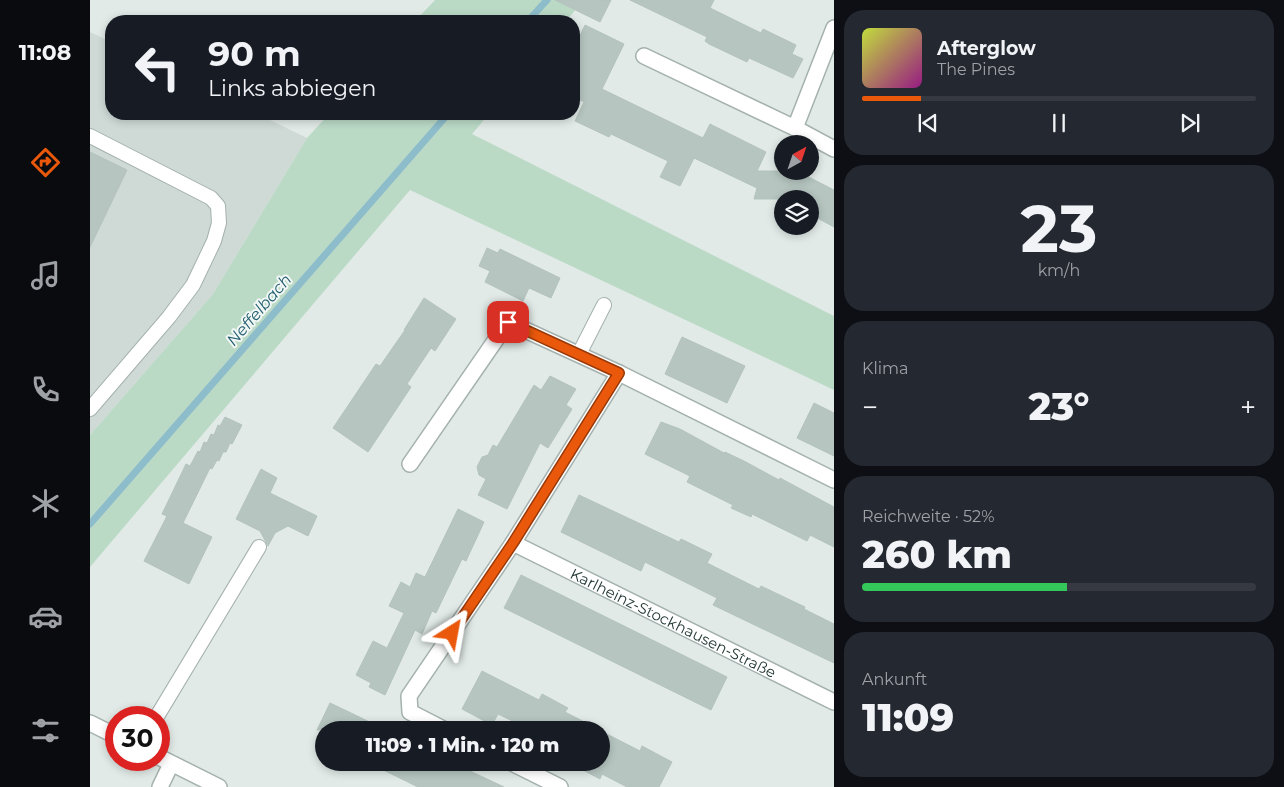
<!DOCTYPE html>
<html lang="de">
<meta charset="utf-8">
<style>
body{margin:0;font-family:Montserrat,sans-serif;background:#242831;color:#f1f3f6;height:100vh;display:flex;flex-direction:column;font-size:19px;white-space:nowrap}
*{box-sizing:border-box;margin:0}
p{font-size:16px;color:#9ea1a6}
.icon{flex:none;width:28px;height:28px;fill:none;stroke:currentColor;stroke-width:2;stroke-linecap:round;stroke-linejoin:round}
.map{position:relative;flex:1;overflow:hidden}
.sheet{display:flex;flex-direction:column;gap:10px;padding:10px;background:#0d0f14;width:450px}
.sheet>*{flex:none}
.top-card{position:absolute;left:15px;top:15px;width:475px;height:105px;border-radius:20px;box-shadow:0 2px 8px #0003;background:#171b24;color:#f1f3f6;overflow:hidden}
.needle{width:32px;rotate:40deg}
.tools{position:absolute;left:684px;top:135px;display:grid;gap:10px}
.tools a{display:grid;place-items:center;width:45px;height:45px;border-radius:50%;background:#171b24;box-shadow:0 2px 8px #0003;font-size:25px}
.speed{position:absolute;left:15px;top:706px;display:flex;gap:10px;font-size:25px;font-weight:700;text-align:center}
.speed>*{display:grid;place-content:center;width:65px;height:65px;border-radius:50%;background:#171b24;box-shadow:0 2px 8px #0003;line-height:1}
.speed .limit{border:8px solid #d22;background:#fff;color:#111}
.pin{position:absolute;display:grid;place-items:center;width:42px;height:42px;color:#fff;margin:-21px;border-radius:10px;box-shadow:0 2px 8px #0006}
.me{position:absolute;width:55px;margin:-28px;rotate:34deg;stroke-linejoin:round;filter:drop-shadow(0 0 4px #0008)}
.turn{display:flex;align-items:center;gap:18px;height:105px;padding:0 20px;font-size:22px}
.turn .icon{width:65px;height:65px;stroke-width:2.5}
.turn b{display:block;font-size:35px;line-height:42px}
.big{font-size:38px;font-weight:800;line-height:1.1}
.sheet .tile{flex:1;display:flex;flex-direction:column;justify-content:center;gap:8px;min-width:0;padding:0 18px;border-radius:20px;background:#242831}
.sheet .dial{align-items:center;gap:0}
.dial b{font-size:65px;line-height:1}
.song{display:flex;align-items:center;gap:15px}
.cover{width:60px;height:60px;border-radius:8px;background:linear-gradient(135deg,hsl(70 70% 55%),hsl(310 70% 35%))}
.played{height:5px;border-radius:2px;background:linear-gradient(90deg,#ea580c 15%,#363941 15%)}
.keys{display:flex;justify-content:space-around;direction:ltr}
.heat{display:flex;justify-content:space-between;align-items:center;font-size:28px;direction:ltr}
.charge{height:8px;border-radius:4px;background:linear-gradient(90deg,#34c759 52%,#363941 0)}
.trip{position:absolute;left:225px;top:721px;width:295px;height:50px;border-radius:25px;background:#171b24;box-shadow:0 2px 8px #0003;font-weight:800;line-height:50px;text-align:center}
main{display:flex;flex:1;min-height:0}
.dock{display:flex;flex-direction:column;width:90px;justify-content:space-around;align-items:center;background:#090b0e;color:#9ea1a6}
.dock .icon{width:35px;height:35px}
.dock .on{color:#ea580c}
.dock b{font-size:22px;color:#f1f3f6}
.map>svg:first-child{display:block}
</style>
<main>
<nav class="dock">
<b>11:08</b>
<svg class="icon on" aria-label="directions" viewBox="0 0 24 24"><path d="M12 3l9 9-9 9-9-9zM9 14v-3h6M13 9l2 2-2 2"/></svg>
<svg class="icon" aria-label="music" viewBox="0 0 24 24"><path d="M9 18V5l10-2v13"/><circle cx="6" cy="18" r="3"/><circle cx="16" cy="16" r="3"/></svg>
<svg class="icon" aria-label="phone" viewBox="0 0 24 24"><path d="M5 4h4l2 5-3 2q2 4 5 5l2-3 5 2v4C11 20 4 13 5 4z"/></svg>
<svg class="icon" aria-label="climate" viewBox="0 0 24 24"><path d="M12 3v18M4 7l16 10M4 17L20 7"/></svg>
<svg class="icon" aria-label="car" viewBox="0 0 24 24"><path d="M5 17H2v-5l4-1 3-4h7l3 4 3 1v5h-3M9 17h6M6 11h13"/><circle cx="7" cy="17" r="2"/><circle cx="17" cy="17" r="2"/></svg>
<svg class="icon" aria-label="filters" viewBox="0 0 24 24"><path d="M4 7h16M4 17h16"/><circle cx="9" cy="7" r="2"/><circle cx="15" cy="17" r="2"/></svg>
</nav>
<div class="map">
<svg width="744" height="787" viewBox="0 0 744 787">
<rect width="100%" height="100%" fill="#e1eae7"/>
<path fill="#cfdad6" d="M0 32 21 42V114H168L217 138 123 294 0 435Z"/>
<path fill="#bbdac6" d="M345 0H494L476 21H325Z
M239 114H399L382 134 744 316V390L320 190 0 567V435L123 294 217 138Z"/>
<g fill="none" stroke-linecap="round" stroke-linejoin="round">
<path stroke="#8dbccb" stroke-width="7" d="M438 21 457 0
M0 524 358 114"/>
</g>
<path fill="#b6c5c0" stroke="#b4c3be" d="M465 0H521L510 22Z
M540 0H624L620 8 671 33 673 29 706 45 702 54 713 59 703 78 659 58 657 62 619 44 615 41 617 37Z
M495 25 534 44 512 89 613 138 620 124 676 152 667 171H707L744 190V227L720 214V199H664L667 188 604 158 590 186 570 177 578 161 521 134 519 137 485 121 494 102 484 97V48Z
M0 152 37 170 0 247Z
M397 248 408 253 410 249 470 278 461 298 439 288 433 301 395 282 400 271 389 266Z
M334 298 366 319 345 351 341 348 317 384 321 387 278 452 243 428 286 364 290 366 315 330H314Z
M592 337 655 366 637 403 575 374Z
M460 376 486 389 476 405 482 409 458 448 450 443 417 509 388 495 396 479 389 475 387 467 392 457 398 455 403 445 407 447 444 385 451 390Z
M724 403 744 413V456L707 438Z
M135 417 152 425 142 444 140 443 136 452H133L129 461 127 460 122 469 120 468 93 523 122 537 99 584 54 561 77 516 72 514 96 464 100 466 108 451 110 452 114 442 117 443 121 434 124 435 128 425 130 426Z
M571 422 590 429 634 453 635 452 654 461 689 480 690 478 744 507V547L720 535 717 541 662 514 661 517 641 508 643 505 597 482 600 476 555 454Z
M171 469 187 478 180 493 227 516 218 536 198 526 185 533 178 546 170 531 146 519Z
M489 495 589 542 591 539 622 554 617 563 669 589 671 586 715 607 714 609 744 624V663L623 605 627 598 555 562 551 571 471 532Z
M368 509 394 522 376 561 372 559 346 613 342 611 332 634 325 630 295 695 279 687 281 683 266 675 283 641 297 648 314 613 299 606 311 582 320 587 326 573 335 577Z
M431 575 637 677 621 710 414 608Z
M392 671 449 700 452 694 478 708 475 712 510 730H441L408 714 402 725 372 709Z
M240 703 259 712 296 730H227Z
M511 731 550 751 552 746 582 762 569 787H537L512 774 510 779 480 763 511 762Z
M277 762H361L414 787H328Z"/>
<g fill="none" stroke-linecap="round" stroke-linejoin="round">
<g stroke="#a4b1ae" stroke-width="16">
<path id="service" d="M0 136 121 198 128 206 129 223 124 241 103 285 79 317 0 409
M489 354 514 305
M66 718 169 547"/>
</g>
<g stroke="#a4b1ae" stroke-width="18">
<g id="minor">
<path d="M554 56 705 128 744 149"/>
<path d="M705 128 744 28"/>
<path d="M320 464 418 322 529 373 744 480"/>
<path id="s1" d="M423 543 744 702"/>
<path d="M355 730 320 712 319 696 423 543 529 373"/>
<path d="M420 762 470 787"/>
<path d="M70 787 81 764"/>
</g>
</g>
<g stroke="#a4b1ae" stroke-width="18">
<path id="tertiary" d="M0 723 26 736
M69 757 129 787"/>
</g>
<use href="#service" stroke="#fff" stroke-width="14"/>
<use href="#minor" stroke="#fff" stroke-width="15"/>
<use href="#tertiary" stroke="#fff" stroke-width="15"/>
</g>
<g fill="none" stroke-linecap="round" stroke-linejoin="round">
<g stroke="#983908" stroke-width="12">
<path id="route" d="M362 633 423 543 529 373 418 322"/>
</g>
<use href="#route" stroke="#ea580c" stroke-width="9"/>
</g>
<g text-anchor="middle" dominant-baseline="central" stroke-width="4" stroke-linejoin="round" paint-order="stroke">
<g font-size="15" fill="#233935" stroke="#f1f7f4">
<text stroke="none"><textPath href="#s1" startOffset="179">Karlheinz-Stockhausen-Straße</textPath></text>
</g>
<g font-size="16" font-style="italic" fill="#225d70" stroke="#f1f7f4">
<text transform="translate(169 310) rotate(-49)">Neffelbach</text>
</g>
</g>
</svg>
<div class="tools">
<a><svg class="needle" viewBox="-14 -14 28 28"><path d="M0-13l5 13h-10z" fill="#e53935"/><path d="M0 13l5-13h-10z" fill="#9ea1a6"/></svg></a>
<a><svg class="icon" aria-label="layers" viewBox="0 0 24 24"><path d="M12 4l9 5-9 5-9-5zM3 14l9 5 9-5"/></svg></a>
</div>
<div class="speed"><div class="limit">30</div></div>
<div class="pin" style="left:418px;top:322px;background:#d93025"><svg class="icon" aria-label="arrive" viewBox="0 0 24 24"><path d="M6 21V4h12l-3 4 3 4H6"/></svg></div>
<svg class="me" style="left:362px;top:633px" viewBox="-20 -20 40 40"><path d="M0-17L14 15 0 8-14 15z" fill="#ea580c" stroke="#fff" stroke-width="4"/></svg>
<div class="trip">11:09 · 1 Min. · 120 m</div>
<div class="top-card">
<div class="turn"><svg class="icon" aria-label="left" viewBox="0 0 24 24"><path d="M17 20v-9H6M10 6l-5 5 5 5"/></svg><div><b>90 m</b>Links abbiegen</div></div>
</div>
</div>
<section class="sheet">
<div class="tile">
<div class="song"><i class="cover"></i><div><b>Afterglow</b><p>The Pines</p></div></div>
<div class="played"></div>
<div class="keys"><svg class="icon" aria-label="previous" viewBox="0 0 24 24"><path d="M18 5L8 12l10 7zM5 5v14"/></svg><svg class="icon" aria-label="pause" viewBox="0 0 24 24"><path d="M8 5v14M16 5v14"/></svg><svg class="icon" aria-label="next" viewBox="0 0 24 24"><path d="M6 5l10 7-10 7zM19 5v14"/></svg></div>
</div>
<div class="tile dial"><b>23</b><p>km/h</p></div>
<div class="tile"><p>Klima</p>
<div class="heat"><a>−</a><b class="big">23°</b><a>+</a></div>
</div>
<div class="tile"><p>Reichweite · 52%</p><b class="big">260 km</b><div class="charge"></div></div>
<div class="tile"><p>Ankunft</p><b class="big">11:09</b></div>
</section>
</main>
